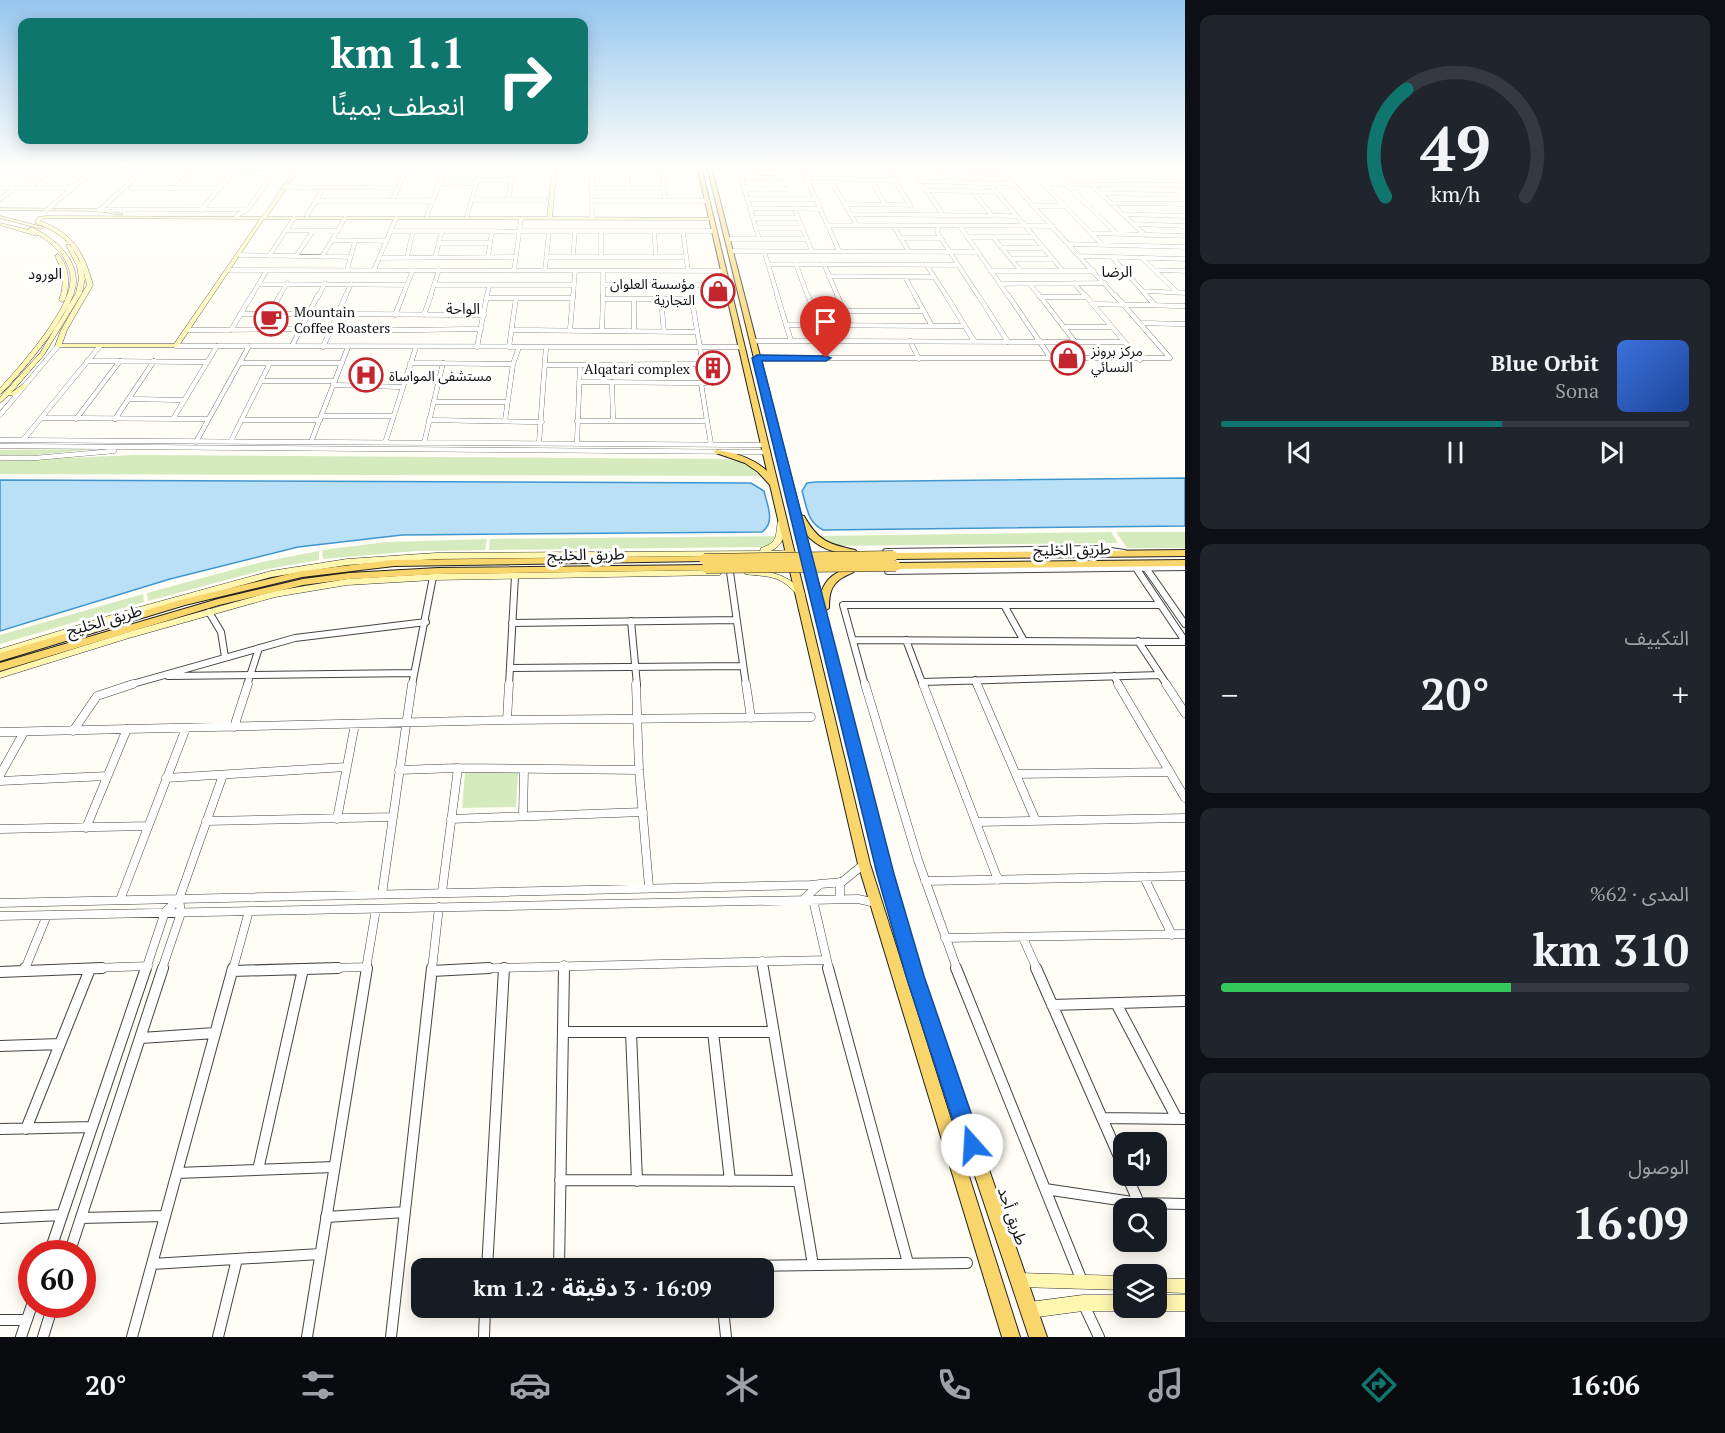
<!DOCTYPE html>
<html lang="ar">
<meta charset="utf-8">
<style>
body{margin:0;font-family:"PT Serif","Noto Sans Arabic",serif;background:#20242c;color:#f1f3f6;direction:rtl;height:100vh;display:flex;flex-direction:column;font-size:22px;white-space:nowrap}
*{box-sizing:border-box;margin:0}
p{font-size:20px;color:#9ea1a6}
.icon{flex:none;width:33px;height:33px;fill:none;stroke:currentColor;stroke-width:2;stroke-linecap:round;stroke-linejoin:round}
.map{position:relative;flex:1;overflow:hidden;direction:ltr}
.drawer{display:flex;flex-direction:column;gap:15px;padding:15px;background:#0d0f14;width:540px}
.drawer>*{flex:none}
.guide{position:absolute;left:18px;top:18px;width:570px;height:126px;border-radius:12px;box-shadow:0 3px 15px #0003;direction:rtl;background:#0f766e;color:#fff;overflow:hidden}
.buttons{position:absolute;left:1113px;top:1132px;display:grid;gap:12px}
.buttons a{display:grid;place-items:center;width:54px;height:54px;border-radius:12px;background:#171b24;box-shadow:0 3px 15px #0003;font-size:30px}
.speed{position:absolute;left:18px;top:1240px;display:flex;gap:12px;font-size:30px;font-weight:700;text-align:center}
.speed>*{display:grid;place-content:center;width:78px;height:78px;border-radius:50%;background:#171b24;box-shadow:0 3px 15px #0003;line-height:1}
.speed .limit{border:9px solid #d22;background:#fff;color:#111}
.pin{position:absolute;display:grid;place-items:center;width:51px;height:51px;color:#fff;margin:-62px -26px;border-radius:50% 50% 50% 0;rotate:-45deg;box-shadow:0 0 6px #0007}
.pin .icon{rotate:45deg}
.me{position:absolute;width:66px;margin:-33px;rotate:341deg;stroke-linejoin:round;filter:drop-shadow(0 0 4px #0008)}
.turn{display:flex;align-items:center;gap:21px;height:126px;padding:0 24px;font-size:27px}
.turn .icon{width:78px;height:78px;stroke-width:2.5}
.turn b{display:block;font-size:42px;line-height:51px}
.big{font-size:45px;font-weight:700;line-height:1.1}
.drawer .card{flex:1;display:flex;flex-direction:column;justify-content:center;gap:9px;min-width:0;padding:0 21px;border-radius:12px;background:#20242c}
.drawer .dial{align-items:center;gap:0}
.dial svg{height:156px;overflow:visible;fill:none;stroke:#363941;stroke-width:7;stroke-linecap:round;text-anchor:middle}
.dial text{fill:#f1f3f6;stroke:none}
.song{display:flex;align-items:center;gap:18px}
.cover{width:72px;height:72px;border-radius:9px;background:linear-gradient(135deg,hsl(220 70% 55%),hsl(220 70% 35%))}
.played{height:6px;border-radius:3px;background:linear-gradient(90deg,#0f766e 60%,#363941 60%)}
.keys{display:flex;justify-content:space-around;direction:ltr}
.heat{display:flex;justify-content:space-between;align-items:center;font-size:33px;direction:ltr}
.charge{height:9px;border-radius:4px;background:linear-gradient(90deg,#34c759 62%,#363941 0)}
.trip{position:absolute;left:411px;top:1258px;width:363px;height:60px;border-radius:12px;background:#171b24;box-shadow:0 3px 15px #0003;font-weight:700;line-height:60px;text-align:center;direction:rtl}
.dock{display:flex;height:96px;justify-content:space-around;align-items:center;background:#090b0e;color:#9ea1a6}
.dock .icon{width:42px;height:42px}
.dock .on{color:#0f766e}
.dock b{font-size:27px;color:#f1f3f6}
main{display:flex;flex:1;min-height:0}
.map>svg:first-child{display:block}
</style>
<main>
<section class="drawer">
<div class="card dial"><svg viewBox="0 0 100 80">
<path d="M14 69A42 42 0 1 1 86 69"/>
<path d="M14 69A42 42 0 0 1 25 14" stroke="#0f766e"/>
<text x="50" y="56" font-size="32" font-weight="700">49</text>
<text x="50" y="72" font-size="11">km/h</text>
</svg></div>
<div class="card">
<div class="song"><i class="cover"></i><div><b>Blue Orbit</b><p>Sona</p></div></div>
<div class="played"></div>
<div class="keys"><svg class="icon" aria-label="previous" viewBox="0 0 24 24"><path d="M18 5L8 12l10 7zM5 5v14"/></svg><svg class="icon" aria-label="pause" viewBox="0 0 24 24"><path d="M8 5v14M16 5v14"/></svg><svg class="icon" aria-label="next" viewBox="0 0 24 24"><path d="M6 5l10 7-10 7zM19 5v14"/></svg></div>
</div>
<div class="card"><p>التكييف</p>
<div class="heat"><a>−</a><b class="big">20°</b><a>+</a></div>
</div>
<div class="card"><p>المدى · 62%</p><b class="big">310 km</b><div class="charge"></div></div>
<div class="card"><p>الوصول</p><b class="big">16:09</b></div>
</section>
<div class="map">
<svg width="1185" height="1337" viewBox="0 0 1185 1337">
<rect width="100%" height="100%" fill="#fffdf5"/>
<path fill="#d5ebbd" d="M95 449 37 455H0V450Z
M134 455 725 459 745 463 760 476 0 474V461Z
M1111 532 1118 543 833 546 817 536Z
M1116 532H1185V548H1127Z
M777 536 769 545 760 547 489 550 490 539Z
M487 539 485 550 416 551 323 559 322 550 387 542Z
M319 551V560L267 569 148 601 147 593 262 562Z
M143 594 144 602 0 644V635Z
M518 772 516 807 462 808 465 773Z"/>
<path fill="#b9e0f7" stroke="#3f96cf" stroke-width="1.5" d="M1185 478V526L823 530C807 522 807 507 802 491L807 483 815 482Z
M0 480 751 483 764 491C767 505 776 522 762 532L402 535 298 547 170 579 0 631Z"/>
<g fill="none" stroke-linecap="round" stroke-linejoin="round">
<g stroke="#444" stroke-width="4.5">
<path id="street-far4" d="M592 166V216
M627 166 628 188
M662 166 665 201
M718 166 1004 173
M997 166 1116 297
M802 168 839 251
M94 169 143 170
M888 170 911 206
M231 173H274
M293 174H443
M0 175H45
M806 178 894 180
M830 179 857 225
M478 180H512
M871 180 885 204
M919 181 1014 184
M440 183H477
M989 183 1063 271H990
M1043 184 1185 185
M1043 184 1103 245
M1066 184 1117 234
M1091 184 1145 235
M285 187 398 188
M924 187 943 215
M0 188H73
M29 188 56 166
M131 188H218
M176 188 196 166
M592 188H664
M745 189H787
M926 190 997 192
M972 191 992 215
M1100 193 1177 195
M0 199 15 188
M747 199H815
M472 200H545
M508 200 514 166
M315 201H433
M392 201 408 166
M592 201H708
M1110 203 1185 204
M846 204 910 205
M1034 206H1065
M750 208 820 209
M794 208 812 251
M101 209 148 166
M47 210 98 166
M98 210 248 209
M201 210 238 166
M851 214 1017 216
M1122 214 1185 216
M307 215 324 188
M427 215 446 166
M467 215 482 166
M236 216 248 209 279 166
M753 218H798
M1134 224 1185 226
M827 225 1053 226
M893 225 909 252
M939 226 937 232 979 297
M960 226 1009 297
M756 228H802
M286 230 338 231
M391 231H492L488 257
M492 231 519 232
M519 231H715
M601 231V257
M654 231 656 257
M683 231 688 271
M1091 233 1185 236
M967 237H1034
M993 237 1021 271
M900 238H941
M727 239H806
M759 239 741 177 782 178
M332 240 387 241
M438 243H490
M1069 244 1185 247
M1003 248H1043
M730 251 976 252
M764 251 778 297
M238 255 350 257
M269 256 294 218
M296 256 313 231
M1081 256 1185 259
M322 257 345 218
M407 257 413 231
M435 257 442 231
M546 257H686
M573 257 575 231
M1112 257 1148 297
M380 258 516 257
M1142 258 1178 293
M1012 259H1053
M768 264 956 265
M796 264 808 297
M824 264 838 297
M926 264 947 297
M228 270 724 271
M347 270 355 241
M374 270 396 218
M1155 270 1185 271
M514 271 521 219
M545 271 549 231
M1063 271H1094
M828 276 934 277
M905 277 916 297
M1074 283 1086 297
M259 284 407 285
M1000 284 1105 283
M1030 284 1040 297
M434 285H574
M603 285H728
M689 285 691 297
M1143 291 1185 293
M251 297 267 270
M279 297 287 283
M318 297 325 283
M345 297 351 284
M402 297 413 270
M430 297 439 270
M487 297 489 286
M573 297 575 271
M603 297V271"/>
</g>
<g stroke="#444" stroke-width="5">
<path id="street-far3" d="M777 295 791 341
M808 295 819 325
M837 295 850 325
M915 295 932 326
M946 295 974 341
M978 295 1008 342
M1008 295 1052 360
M1039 295 1076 343
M1085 295 1140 360
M1146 295 1155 305
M1040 297H1087
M487 298H573
M603 299H692
M634 299V331
M661 299 664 332
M1092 304 1185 306
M843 311H924
M240 314H309
M270 314 280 295
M338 314 484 315
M395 315 403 295
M424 315 431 295
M1140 323 1185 324
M787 325 965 326
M1063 327H1111
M187 330 301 329
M231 330 252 295
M512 330 696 332
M570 330 573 295
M330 331 481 329
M602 331 603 295
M752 341 1125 342
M910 341 919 359
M176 346 742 347
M292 346 318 295
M323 347 346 295
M477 347 487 295
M509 347 516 298
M757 358H1170L1115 295
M87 361 207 362
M240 363H342
M410 363 513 364
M545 365 702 364
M261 381H335
M579 382 706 383 691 295
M612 382 613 421
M701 383 707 421
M333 385 403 387
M128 399 184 400
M435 402H507
M0 415 58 346
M321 416H393
M43 418 208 419
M76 419 120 361
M115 419 154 361
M173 419 217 346
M241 420H320
M429 420 542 422
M505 421 513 364 519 347
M577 421H707L711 444
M0 440 766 445
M23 440 100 346
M231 441 270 363
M196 442 249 346
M311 442 348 347
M385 443 416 347
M424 443 443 363
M539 443 546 347
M577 443 580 365
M0 446 767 452
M0 458H35L114 451"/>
</g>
<g stroke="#444" stroke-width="8">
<path id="street-far2" d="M886 552 1098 549 1124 553
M1136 568 1185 641
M1146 568 1185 624
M888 571 1185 567
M730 572 746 685
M1004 605 1024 641
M209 612 221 632 225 657
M631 621 637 685
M512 623 736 620
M853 640 1185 642
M906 640 923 685
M1138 641 1167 685
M510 668 743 666
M168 676 414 673
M1114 676 1119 685
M975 680 977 685
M922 682 1160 675
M129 685 295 638 426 622
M247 685 259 648
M412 685 433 577
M509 685 515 576
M865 685 843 605H1161"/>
</g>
<g stroke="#444" stroke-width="9">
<path id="street-far1" d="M636 684 639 770 649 887
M746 684 751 718
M865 684 918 860 957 969
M923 684 998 880
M977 684 1036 821
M1118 684 1185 798
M1166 684 1185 713
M507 720 509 684
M234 727 248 684
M73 731 97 696 133 684
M0 732 507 720 811 717
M399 770 458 768 639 770
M1016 774 1170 772
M0 775 24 732
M166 778 346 767
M0 781 107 776
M523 816 524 769
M337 819 355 724
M451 819 643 812
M206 821 392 817
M976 822 1185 818
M86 828 127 729
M0 829 148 826
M1144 877 1172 935
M925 881 1185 876
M840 882V899
M442 892 458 768
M382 894 412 684
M804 899 820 884
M120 900 186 728
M813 900 829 969
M0 903 810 885 842 882 864 864
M0 916 858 899 876 903
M945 938 1185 934
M1023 938 1037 969
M762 961 763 969
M25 969 47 915
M65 969 148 966
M146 969 165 912 179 899 223 775
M162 969 181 913 179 899
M233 969 249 911
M288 969 367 967
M366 969 376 909
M432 969 439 907
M462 969 826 960
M504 969V967
M564 969V965"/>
</g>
<g stroke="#444" stroke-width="12">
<path id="street" d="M763 968 813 1265
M828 968 908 1263
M956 968 1082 1281
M1036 968 1124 1168
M24 971 25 968
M232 971 338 968
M432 971 489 968
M0 972 102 968
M1116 1003 1177 1119
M1052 1005 1185 1001
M563 1032H774
M631 1032 637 1181
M713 1032 730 1181
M141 1038 215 1033
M0 1046 60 1044
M1102 1118 1185 1119
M0 1129 92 1127
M26 1129 90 969
M258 1170 303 969
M177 1173 334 1167
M1127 1176 1139 1203
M560 1180 799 1181
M1045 1189 1139 1203 1185 1204
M326 1217 405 1212
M0 1218 62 1215
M81 1218 165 1216
M49 1254 146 968
M69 1254 163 968
M152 1264 320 1254
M559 1268 564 968
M487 1269 504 968
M517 1269 967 1263
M1083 1303 1099 1337
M723 1308 726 1337
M0 1320H27
M21 1337 32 1305
M43 1337 53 1305
M132 1337 233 968
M218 1337 237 1259
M307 1337 367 968
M391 1337 432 968
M484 1337 485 1308"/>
</g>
<g stroke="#333" stroke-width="1">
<path id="secondary" d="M297 166H301L267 217H547L553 166H557L552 217 712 218 714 219 712 220 264 219 178 347H56L55 346 61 330 87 285 83 269 85 279 82 293 44 355 11 393 23 384 28 385 14 396 9 395 0 403V397L40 353 76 293 79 279 77 266 66 245 70 244 81 264C72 242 58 231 35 223L38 217 46 216 262 217ZM46 218 257 219H260L174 344H62L67 330 93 285C84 252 73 233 40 221L42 219Z
M1181 166H1185V167H1182Z
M0 208 98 209 123 214 121 215 98 211 0 210Z
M0 216 43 227V228L41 229 0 218Z
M0 223 29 230V228H33C54 238 77 257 76 283 74 312 23 371 2 393L0 394V388C20 367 66 313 70 285 74 261 52 241 32 232L37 234V236L0 225Z
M58 254C70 266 70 285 65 300L62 302 59 300C65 285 63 270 55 256Z
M778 521H781L785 523C785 536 783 545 771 551L791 550 794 551 795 553 794 555 436 559 347 565 271 577 126 617 0 655V649L125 611 271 571 347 559 436 553 760 551 761 548C779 542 775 536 778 521Z
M748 569C771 571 790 575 805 594L801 597C794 593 789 585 781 581 770 575 757 576 745 574L744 572 745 570Z
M717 570 721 573 720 575 433 580 347 585 275 597 129 638 0 678V672L128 632 275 591 347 579 433 574Z
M1018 1273 1124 1276V1290L1018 1287 1013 1285 1011 1280 1013 1275Z
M1156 1278 1185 1279V1293L1156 1292Z
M1083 1295H1124V1308H1129L1124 1311H1083L1030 1318 1025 1315 1022 1310 1025 1305 1030 1302Z
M1156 1295H1185V1311H1156L1151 1308H1156Z"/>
</g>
<g stroke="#222" stroke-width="2">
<path id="primary" d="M697 166H701L870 864 1020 1337H1002L858 864 770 485 758 472 745 463 713 452 717 450C736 453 753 458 767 471Z
M707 166H725L712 170 801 515 804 516C818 541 828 544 855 550L857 552 852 555C834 553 818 548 805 533L821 593C826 578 835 572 850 568L855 571C851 574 846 575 842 578 830 585 829 596 829 608L825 611 892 874 922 976 1047 1337H1029L908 976 880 874Z
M1185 550V556L893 559 888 556 893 553Z
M704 556 707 557 709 559 707 561 394 566 302 577 185 605 0 661V653L184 599 302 571 394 560Z
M1185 560V566L896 569 891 566 896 563Z
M706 565 711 568 709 570 438 574 349 579 303 585 219 605 0 671V663L218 599 303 579 349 573 438 568Z"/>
</g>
<use href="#street-far4" stroke="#fff" stroke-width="4"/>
<use href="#street-far3" stroke="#fff" stroke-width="4.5"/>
<use href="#street-far2" stroke="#fff" stroke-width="6"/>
<use href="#street-far1" stroke="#fff" stroke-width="8"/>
<use href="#street" stroke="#fff" stroke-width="10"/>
<use href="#secondary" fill="#fff6b0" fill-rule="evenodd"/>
<use href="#primary" fill="#f9d66b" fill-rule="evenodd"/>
<g stroke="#222" stroke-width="11" stroke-linecap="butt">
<path id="primary-bridge" d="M704 559 893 556
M706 568 896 566"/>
</g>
<use href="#primary-bridge" stroke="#f9d66b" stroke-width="10"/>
</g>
<linearGradient id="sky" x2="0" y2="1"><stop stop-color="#95c6ee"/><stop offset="0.47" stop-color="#fffefa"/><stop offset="1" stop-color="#fffefa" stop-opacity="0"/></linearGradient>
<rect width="1185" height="353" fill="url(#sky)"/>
<path fill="#1a73e8" stroke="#114b97" stroke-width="1.5" d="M757 355 826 356 831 358 826 361H762L894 874 924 976 982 1145 979 1152 972 1155 964 1152 961 1145 906 976 877 874 752 358Z"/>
<defs>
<g id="shop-ring" transform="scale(1.725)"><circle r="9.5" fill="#fff" stroke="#c4262e" stroke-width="1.5"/><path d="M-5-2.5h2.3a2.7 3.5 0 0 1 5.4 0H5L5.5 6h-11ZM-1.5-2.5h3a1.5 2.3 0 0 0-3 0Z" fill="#c4262e"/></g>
<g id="cafe-ring" transform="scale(1.725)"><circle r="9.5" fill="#fff" stroke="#c4262e" stroke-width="1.5"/><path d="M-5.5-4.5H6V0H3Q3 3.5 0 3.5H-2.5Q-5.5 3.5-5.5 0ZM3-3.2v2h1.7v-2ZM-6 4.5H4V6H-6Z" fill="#c4262e"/></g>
<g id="building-ring" transform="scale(1.725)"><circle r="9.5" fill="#fff" stroke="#c4262e" stroke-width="1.5"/><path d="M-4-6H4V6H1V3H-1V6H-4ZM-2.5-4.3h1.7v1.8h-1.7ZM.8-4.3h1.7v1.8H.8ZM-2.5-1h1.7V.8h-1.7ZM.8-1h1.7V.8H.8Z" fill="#c4262e"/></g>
<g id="hospital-ring" transform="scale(1.725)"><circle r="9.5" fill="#fff" stroke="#c4262e" stroke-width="1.5"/><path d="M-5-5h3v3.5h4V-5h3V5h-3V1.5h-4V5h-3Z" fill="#c4262e"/></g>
</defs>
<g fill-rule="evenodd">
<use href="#shop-ring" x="718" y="291"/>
<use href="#cafe-ring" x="271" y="319"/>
<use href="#shop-ring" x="1068" y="358"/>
<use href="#building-ring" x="713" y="368"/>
<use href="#hospital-ring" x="366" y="375"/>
</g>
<g text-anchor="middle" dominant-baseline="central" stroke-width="6" stroke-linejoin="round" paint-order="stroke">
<g font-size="14" fill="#111" stroke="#fff" text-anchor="start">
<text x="695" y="283" text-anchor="end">مؤسسة العلوان<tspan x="695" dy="16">التجارية</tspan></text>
<text x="294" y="311">Mountain<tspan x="294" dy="16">Coffee Roasters</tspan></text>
<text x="1091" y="350">مركز برونز<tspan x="1091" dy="16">النسائي</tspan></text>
<text x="690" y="368" text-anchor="end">Alqatari complex</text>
<text x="389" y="375">مستشفى المواساة</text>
</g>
<g font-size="15" fill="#111" stroke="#fff">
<text x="1117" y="271">الرضا</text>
<text x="45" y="273">الورود</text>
<text x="463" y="308">الواحة</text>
</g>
<g font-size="16" fill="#111" stroke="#fff">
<text transform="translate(1072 549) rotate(-1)">طريق الخليج</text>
<text transform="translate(586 554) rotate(-1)">طريق الخليج</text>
<text transform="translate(104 620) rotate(-16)">طريق الخليج</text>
<text transform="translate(1013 1216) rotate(71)">طريق أحد</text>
</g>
</g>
</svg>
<div class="buttons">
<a><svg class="icon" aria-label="sound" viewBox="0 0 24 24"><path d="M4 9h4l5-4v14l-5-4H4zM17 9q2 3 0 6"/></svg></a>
<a><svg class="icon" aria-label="search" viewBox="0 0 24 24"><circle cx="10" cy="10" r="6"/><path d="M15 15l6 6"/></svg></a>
<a><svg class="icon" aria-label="layers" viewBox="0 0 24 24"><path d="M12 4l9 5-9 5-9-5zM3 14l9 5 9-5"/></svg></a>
</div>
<div class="speed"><div class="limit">60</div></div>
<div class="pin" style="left:826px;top:358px;background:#d93025"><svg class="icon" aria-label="arrive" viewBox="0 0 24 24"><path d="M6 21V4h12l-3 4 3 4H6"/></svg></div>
<svg class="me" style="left:972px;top:1145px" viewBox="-20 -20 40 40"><circle r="19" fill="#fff"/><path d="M0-13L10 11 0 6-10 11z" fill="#1a73e8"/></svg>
<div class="trip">16:09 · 3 دقيقة · 1.2 km</div>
<div class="guide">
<div class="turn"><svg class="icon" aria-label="right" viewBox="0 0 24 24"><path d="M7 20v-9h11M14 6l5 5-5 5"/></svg><div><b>1.1 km</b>انعطف يمينًا</div></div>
</div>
</div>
</main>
<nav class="dock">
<b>16:06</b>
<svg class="icon on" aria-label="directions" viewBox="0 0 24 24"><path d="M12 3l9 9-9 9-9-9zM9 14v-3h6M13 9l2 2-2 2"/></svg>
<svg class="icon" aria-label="music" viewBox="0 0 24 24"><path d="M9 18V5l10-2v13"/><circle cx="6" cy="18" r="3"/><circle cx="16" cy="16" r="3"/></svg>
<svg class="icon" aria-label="phone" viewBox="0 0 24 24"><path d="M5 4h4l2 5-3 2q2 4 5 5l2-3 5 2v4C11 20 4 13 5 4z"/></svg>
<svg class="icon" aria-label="climate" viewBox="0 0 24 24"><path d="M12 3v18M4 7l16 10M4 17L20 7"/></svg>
<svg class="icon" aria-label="car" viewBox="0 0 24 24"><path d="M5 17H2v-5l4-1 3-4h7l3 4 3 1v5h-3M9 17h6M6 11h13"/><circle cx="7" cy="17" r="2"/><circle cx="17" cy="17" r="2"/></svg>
<svg class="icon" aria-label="filters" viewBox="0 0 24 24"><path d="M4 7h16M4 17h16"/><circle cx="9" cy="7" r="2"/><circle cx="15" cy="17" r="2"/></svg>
<b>20°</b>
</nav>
